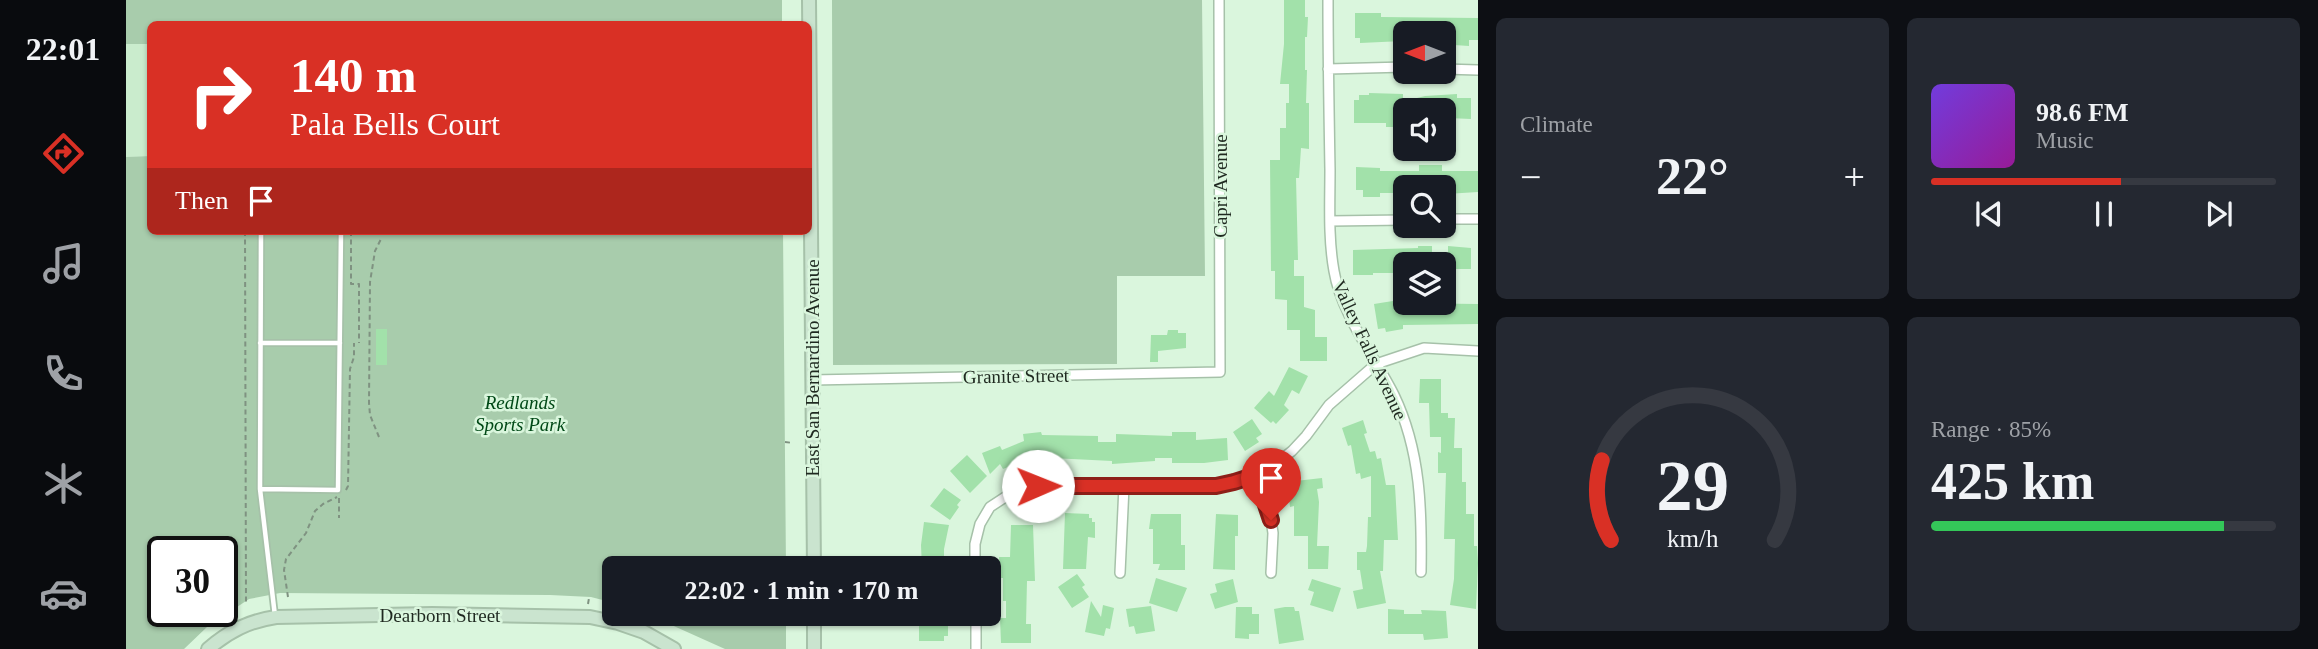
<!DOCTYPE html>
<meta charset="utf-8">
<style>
body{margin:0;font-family:"Times New Roman",serif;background:#242831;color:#f1f3f6;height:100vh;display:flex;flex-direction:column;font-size:26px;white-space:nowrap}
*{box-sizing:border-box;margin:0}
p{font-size:23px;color:#9ea1a6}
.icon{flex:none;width:38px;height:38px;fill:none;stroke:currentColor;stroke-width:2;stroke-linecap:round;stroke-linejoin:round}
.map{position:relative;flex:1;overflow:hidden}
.panel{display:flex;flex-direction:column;gap:18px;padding:18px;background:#0d0f14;width:840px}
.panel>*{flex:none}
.guide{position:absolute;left:21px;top:21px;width:665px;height:214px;border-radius:10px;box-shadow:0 2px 5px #0004;background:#d93025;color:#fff;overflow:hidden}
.needle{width:46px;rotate:270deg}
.tools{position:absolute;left:1267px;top:21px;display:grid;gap:14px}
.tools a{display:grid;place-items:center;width:63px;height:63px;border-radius:10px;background:#171b24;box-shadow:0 2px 5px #0004;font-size:35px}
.speed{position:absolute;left:21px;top:536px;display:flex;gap:14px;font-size:35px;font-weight:700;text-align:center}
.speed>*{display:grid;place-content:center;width:91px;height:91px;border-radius:50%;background:#171b24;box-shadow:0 2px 5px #0004;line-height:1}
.speed .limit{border:4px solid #111;border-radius:10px;background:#fff;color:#111}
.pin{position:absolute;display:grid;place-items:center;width:60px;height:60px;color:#fff;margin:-72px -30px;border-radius:50% 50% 50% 0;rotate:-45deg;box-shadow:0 0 7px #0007}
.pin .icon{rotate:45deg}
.me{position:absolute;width:77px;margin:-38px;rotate:89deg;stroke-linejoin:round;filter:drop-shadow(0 0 5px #0008)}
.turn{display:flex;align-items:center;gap:24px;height:147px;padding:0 28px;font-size:32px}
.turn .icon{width:91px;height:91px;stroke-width:2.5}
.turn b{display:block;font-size:49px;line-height:60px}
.then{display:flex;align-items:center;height:66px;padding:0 28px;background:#0003;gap:14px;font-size:26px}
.big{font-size:52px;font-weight:700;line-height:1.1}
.panel .widget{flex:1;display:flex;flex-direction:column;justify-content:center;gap:10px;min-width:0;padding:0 24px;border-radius:10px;background:#242831}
.panel .dial{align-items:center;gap:0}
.dial svg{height:182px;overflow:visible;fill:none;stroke:#363941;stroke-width:7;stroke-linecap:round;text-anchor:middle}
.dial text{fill:#f1f3f6;stroke:none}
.song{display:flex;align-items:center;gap:21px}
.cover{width:84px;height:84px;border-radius:10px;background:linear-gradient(135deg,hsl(260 70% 55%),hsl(300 70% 35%))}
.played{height:7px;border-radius:4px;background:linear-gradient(90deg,#d93025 55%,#363941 55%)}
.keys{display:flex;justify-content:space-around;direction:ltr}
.heat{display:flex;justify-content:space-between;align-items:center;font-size:38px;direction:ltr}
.charge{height:10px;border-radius:5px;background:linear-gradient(90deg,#34c759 85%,#363941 0)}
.panel .tiles{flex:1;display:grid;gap:18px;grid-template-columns:repeat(2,1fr)}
.trip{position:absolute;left:476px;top:556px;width:399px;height:70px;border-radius:10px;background:#171b24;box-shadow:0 2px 5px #0004;font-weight:700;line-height:70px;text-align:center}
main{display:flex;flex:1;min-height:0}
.menu{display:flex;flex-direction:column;width:126px;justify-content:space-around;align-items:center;background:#090b0e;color:#9ea1a6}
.menu .icon{width:49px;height:49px}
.menu .current{color:#d93025}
.menu b{font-size:32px;color:#f1f3f6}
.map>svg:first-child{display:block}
</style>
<main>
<nav class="menu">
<b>22:01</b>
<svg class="icon current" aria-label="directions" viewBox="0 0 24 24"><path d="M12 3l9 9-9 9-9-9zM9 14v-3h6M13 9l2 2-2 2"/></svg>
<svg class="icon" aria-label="music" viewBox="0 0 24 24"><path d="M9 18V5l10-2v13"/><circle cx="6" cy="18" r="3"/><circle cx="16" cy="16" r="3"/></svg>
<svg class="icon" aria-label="phone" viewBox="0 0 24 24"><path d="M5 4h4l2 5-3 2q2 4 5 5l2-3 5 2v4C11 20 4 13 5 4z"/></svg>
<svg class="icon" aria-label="climate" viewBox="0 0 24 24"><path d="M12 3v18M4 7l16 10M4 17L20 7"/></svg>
<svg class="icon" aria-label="car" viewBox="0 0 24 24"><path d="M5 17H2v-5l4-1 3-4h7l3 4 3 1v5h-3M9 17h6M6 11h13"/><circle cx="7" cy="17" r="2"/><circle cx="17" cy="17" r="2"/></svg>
</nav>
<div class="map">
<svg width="1352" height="649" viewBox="0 0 1352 649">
<rect width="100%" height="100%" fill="#daf6dd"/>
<path fill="#caeccd" d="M0 44H24V156L0 157Z"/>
<path fill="#a8ccac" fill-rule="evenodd" d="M0 0H656V24H24V44H0Z
M706 0H1076L1079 276H991V364L707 365Z
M24 156V231H657L660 569H488V603L465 597 424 595 154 593 123 599 81 627 58 649H0V157ZM37 551H96V611H37Z
M521 614H660V649H599Z"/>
<path fill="#a2e1aa" d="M1158 0H1179V17H1182L1181 37H1179V70H1181L1180 103H1183V149L1175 148 1173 178H1170L1172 260H1168V276H1178V307L1189 310V337H1201V361H1174V330H1161V300L1149 299V271H1145L1144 160H1154V128H1160V103H1163V84H1154L1158 44Z
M1229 13H1255V17L1352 18V40H1343V46L1328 45V41H1318V33H1279V39H1277V41L1234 43V38H1229Z
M1243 93 1277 94V98H1291L1299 96 1331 94V98H1345V119L1322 118 1323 110H1279V127H1260V123H1228V100H1233V95H1243Z
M1293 165H1316V171H1352V192L1320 194V187H1279V193H1254V197H1237V190H1230V167L1254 168V171H1293Z
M1292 246H1306V252H1322V246L1345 248V269H1322V264H1279V273H1247V275H1227V250L1292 248Z
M1273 300V303L1352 304V324L1277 325V329L1260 332 1259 328 1252 329 1248 304Z
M250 329H261V365H250Z
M1042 330H1052V333H1060V348L1032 351V362H1024L1025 335H1041Z
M1163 367 1182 376 1173 394 1166 390 1158 405 1163 410 1150 424 1147 421 1145 423 1128 408 1143 391 1148 396Z
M1294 379H1315V413H1322V418H1329L1328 448H1336V482H1340V514H1348V546H1351L1352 563 1350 609 1324 605 1328 579 1329 539H1318L1320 473H1312V452L1315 453V437H1304L1303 403H1293Z
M1126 419 1136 434 1130 438 1133 442 1119 451 1107 432Z
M1237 420 1241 433 1238 434 1244 452 1249 451 1251 459 1255 458 1260 485H1269L1272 540H1258L1257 571H1254L1260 603 1231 609 1227 591 1237 589 1234 570H1231V552H1240L1241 546 1242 517H1245V476L1235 479 1234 473 1230 474 1225 445 1222 446 1216 428Z
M915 432 916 435 972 436V442H990V434L1046 436V432H1070V440L1101 438 1102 460 1078 463H1046V458H1029V461L986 464V461L926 458V455L887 463V465L877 469 874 464 864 474 856 453 874 446 876 450 898 441 897 434Z
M841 455 861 476 844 493 824 471Z
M1196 478 1197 488 1191 489 1193 502 1191 546H1203L1202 569H1182V536H1168V506L1164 507 1161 482Z
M818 488 835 500 831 505 833 507 824 520 804 506Z
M939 513 963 514V518H966V522H969V538L962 537 960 569H937Z
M1025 514H1055V545H1059V570H1032L1034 564H1027V529H1023Z
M1090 514 1112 515V536H1109V570L1087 569Z
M798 522 823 525 818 549V569H796L795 545Z
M885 525H907L909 581H901L900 624H905V643H875L874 618H880V601H877V578H874L873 557H884Z
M951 574 959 585 956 587 963 597 946 608 932 587Z
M1030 578 1061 588 1051 612 1023 603Z
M1107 579 1112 602 1089 609 1084 594 1091 592 1089 584Z
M1186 579 1215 588 1207 612 1184 605 1188 592 1182 590Z
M965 601 975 617 977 605 988 608 984 629 980 628 978 636 959 632Z
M1025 606 1029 631 1010 634 1008 626 1003 627 1000 609Z
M1110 607H1126V614H1133V634H1123V639L1109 638Z
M1159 607H1168L1169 611H1173L1178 640 1153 644 1148 609Z
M1262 609 1278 610V614H1296L1295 610 1320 611 1322 638 1298 640 1297 634H1262Z
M793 616H822V636H818V641H793Z"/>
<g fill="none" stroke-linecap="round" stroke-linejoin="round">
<g stroke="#a6c1a9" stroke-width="8">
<path id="lane" d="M135 231 134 489 149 616
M134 343H214
M134 489 212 490 215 231"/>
</g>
<g stroke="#a6c1a9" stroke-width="12">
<path id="street" d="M1202 0C1202 57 1203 113 1204 170 1204 203 1202 238 1208 271 1215 314 1249 357 1268 395 1295 451 1296 511 1295 572
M1202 69 1279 67
M1318 69 1352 70
M1318 219H1352
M1204 221 1279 220
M686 380 1094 372 1093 0
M1130 475 1145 520 1147 533 1145 573
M849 569V544L854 524 864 507 890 490 900 487 931 485 1090 486 1108 482 1147 466 1166 451 1180 436 1203 405 1250 364 1298 348 1352 351
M994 573 998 486
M850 614V649"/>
</g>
<g stroke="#a6c1a9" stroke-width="16">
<path id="secondary" d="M683 0 688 569
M688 614V649
M82 649C103 631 123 621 150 617L306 614 464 617 492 623 518 632 548 649"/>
</g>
<path stroke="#7f9281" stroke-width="2" stroke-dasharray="5 3.5" stroke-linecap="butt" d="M119 231 120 604
M225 231V284H233V343
M253 437 244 415 243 403 244 282 249 251 255 239
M659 442 667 443
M220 490 222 486 224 369 228 357V343
M213 498V518
M162 597 158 570 160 559 180 533 189 511 197 504 211 497
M462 604 463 598"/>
<use href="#lane" stroke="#fff" stroke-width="4.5"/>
<use href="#street" stroke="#fff" stroke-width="9"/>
<use href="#secondary" stroke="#cae4cf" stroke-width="12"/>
</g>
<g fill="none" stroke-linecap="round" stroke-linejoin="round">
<g stroke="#8d1f18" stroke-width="18">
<path id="route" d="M912 486H1090L1108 482 1130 475 1145 520"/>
</g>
<use href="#route" stroke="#d93025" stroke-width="12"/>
</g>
<g text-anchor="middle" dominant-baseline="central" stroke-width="5" stroke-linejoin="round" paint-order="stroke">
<g font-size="19" fill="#1f2920" stroke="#daf6dd">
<text transform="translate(1094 186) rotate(-90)">Capri Avenue</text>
<text transform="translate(1244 350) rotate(65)">Valley Falls Avenue</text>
<text transform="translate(686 368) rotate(-90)">East San Bernardino Avenue</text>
<text transform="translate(890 376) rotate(-1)">Granite Street</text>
<text x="314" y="615">Dearborn Street</text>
</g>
<g font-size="19" font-style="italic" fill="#004816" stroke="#daf6dd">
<text x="394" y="402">Redlands<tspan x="394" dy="22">Sports Park</tspan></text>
</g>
</g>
</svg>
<div class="tools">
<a><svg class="needle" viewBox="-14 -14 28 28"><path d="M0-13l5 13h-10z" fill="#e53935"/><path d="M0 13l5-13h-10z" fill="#9ea1a6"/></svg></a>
<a><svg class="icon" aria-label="sound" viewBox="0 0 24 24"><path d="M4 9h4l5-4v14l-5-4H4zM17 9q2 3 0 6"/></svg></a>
<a><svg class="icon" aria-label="search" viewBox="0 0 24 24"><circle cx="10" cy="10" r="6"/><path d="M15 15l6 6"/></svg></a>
<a><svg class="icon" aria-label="layers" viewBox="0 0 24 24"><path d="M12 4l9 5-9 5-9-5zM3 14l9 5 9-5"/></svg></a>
</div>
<div class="speed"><div class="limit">30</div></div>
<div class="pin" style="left:1145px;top:520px;background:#d93025"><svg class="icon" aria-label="arrive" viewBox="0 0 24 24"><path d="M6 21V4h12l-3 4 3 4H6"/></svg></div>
<svg class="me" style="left:912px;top:486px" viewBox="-20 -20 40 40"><circle r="19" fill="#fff"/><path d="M0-13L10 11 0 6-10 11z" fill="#d93025"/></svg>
<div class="trip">22:02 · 1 min · 170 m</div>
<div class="guide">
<div class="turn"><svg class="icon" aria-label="right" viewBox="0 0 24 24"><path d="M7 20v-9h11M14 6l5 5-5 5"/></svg><div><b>140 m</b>Pala Bells Court</div></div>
<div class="then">Then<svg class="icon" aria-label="arrive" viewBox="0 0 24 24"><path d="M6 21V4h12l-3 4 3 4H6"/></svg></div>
</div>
</div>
<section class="panel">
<div class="tiles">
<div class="widget"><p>Climate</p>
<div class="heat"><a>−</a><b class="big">22°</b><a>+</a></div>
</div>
<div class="widget">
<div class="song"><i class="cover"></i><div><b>98.6 FM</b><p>Music</p></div></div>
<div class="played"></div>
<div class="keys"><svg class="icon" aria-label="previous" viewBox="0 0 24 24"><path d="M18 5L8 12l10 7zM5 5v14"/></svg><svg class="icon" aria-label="pause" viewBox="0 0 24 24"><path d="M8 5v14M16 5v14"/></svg><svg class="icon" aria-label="next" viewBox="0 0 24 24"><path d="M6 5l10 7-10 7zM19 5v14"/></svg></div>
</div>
<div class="widget dial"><svg viewBox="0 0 100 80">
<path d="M14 69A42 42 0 1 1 86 69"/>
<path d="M14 69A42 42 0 0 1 10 34" stroke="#d93025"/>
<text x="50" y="56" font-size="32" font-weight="700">29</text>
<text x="50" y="72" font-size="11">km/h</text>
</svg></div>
<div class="widget"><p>Range · 85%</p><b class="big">425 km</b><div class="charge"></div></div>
</div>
</section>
</main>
